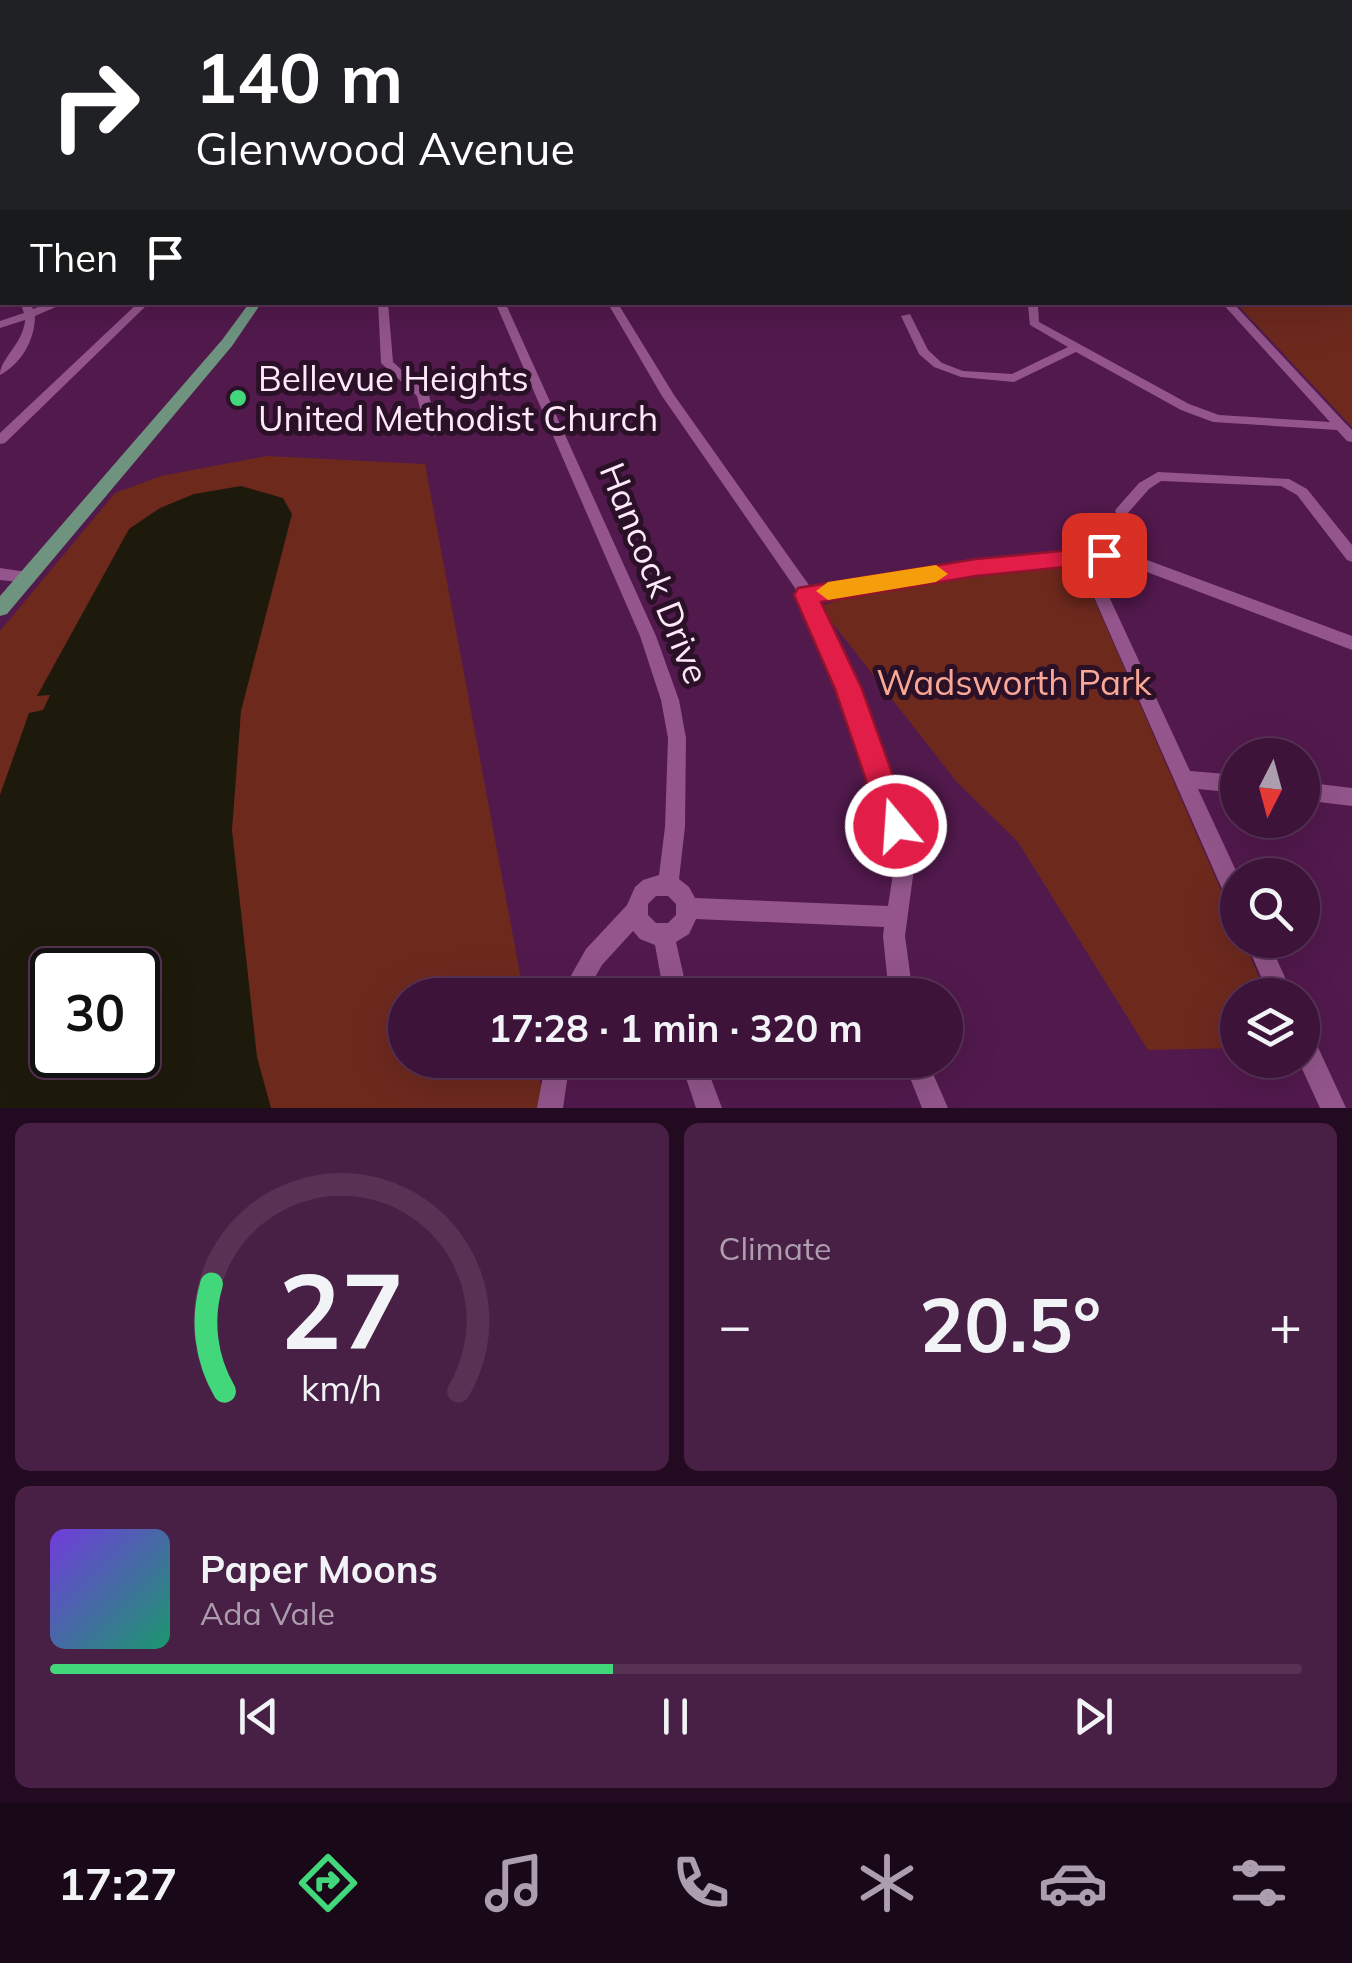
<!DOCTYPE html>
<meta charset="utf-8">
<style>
body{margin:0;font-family:Mulish,sans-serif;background:#492045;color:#f1f3f6;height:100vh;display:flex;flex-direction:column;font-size:38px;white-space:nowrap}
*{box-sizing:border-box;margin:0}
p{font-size:32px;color:#ad9eaf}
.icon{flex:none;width:55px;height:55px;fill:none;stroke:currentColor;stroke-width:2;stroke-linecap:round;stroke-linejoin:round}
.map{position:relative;height:1108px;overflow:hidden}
.sheet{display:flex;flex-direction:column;gap:15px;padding:15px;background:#220a20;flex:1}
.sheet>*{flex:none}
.top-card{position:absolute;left:0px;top:0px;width:1352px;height:305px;box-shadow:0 10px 40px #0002,0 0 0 2px #573254;background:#202124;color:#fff;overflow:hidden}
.needle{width:65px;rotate:186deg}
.controls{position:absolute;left:1220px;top:738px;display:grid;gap:20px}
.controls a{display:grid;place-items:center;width:100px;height:100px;border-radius:50%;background:#3e133a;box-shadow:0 10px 40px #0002,0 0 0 2px #573254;font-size:50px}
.speed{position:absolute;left:30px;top:948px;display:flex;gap:20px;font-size:50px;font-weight:700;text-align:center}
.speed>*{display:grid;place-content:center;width:130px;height:130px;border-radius:50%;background:#3e133a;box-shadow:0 10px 40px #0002,0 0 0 2px #573254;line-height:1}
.speed .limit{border:5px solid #111;border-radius:15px;background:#fff;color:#111}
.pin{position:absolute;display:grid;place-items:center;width:85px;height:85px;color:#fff;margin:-42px;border-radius:20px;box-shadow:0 5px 15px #0006}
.me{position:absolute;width:110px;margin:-55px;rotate:342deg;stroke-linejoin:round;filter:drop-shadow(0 0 8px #0008)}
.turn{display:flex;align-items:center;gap:35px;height:210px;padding:0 30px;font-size:45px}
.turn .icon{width:130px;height:130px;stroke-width:2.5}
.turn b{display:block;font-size:70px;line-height:85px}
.then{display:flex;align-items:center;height:95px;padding:0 30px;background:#0003;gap:20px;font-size:38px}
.big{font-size:75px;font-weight:700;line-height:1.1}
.sheet .widget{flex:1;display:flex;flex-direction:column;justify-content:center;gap:15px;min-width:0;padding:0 35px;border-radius:15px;background:#492045}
.sheet .dial{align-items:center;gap:0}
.dial svg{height:260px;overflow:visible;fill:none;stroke:#573254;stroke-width:7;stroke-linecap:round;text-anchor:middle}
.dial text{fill:#f1f3f6;stroke:none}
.song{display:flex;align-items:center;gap:30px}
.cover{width:120px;height:120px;border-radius:15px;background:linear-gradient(135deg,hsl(260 70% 55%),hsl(160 70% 35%))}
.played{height:10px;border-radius:5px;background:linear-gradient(90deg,#43d77b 45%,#573254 45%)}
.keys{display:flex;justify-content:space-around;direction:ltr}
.heat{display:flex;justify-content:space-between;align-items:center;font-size:55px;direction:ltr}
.sheet .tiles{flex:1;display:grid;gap:15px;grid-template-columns:1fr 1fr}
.widget:last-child{grid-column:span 2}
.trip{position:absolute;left:388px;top:978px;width:575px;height:100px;border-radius:50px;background:#3e133a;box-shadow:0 10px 40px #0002,0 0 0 2px #573254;font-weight:700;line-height:100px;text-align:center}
.tab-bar{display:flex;height:160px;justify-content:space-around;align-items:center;background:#190817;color:#ad9eaf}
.tab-bar .icon{width:70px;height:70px}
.tab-bar .current{color:#43d77b}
.tab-bar b{font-size:45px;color:#f1f3f6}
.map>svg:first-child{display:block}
</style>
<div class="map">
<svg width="1352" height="1108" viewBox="0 0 1352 1108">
<rect width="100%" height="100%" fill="#52194d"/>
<path fill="#6e291d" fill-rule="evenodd" d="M1350 156 1352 157V427L1236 303 1350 302Z
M267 456 425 464 524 995H405V1060H536L545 1108H0V631L115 493 161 476ZM52 970H138V1055H52Z
M1072 564 1081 569 1237 927 1238 940H1243L1267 995H1238L1237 1048 1148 1050 1018 842 956 781 820 607 853 594Z"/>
<path fill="#1e1a0b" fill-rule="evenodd" d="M241 486 283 498 292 514 241 711 232 830 257 1057 271 1108H0V795L29 713 43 710 50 695 37 696 129 529 160 508 194 494ZM52 970H138V1055H52Z"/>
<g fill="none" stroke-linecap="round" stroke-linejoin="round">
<path fill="#93558b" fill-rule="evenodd" d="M0 166H2V171H0Z
M0 196 2 197V201L0 202Z
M2 231V238L0 239V232Z
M0 262H2V268H0Z
M0 284 2 285V291H0Z
M20 302H30L33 309 51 302H67L35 316C35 340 21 364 0 375 0 359 21 346 25 322V320L0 328V321L24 313Z
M139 302H150L5 443 0 444V433Z
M378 302H388L393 362 429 395 438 433 437 436H427L426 433 417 396 381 363Z
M495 302H505L656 636 679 700 686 738 685 827 679 879 689 887 695 898 888 906 895 861 839 689 795 588 662 396 607 302H617L674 395 811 588 975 562 1104 550 1147 560 1352 636V650L1139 569 1104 560 1093 562 1190 771 1238 775V793L1198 789 1238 875V910L1230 907 1079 563 975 574 816 599 857 689 915 861 905 936 913 995H889L883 936 884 927 696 919 689 934 676 942 688 995H664L655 945 640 939 633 931 602 965 585 995H560L586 949 627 905 635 887 643 880 659 875 665 827 668 738 661 700 640 636ZM656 896H668L676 904V915L668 923H656L648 915V904Z
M1221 302H1232L1345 423 1352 430V442L1347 441 1337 430 1213 422 1181 410 1076 352 1014 382 961 377 934 367 919 354 901 316 910 314 928 350 942 363 963 371 1012 374 1068 347 1030 325 1028 306 1033 303 1038 306 1039 322 1189 404 1219 415 1330 422Z
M1158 472 1289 479 1307 489 1352 545V562L1347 560 1297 495 1281 486 1161 481 1149 489 1127 514H1117L1115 511 1117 508 1139 483Z
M0 568 33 573 36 577 33 581 28 583 0 580Z
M1302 782 1352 788V806L1302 800Z
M1245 940H1268L1293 995H1269Z
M1302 1029 1311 1032 1346 1108H1320L1298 1060H1302Z
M546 1060H570L563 1108H537Z
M680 1060H704L722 1108H696Z
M903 1060H927L948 1108H922Z"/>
<path fill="#6e9480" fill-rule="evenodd" d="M0 143 2 144V148L0 149Z
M250 302H262L232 346 7 614 0 616V596L222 340Z"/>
</g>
<linearGradient id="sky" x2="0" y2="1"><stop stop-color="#2d0e2a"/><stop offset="0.46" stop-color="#603e6d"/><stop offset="1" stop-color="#603e6d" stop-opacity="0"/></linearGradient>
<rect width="1352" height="286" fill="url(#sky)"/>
<path fill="#e11d48" stroke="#92132f" stroke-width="2.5" d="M1104 547 1115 555 1104 563 976 576 821 602 862 689 911 826 907 836 896 841 885 836 835 689 794 595 798 588 976 559Z"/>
<path fill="#f59e0b" d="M936 565 948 574 936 582 828 600 816 591 828 582Z"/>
<circle fill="#43d77b" stroke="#2a1127" stroke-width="4" cx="238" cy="398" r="10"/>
<g text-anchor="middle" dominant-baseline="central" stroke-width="10" stroke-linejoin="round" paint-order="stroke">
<g font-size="35" fill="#fee8fa" stroke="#2a1127" text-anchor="start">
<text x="258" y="378">Bellevue Heights<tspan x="258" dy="40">United Methodist Church</tspan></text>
</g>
<g font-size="35" fill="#fee8fa" stroke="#2a1127">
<text transform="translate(655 573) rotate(68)">Hancock Drive</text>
</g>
<g font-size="35" fill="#f9a897" stroke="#2a1127">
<text x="1014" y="682">Wadsworth Park</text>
</g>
</g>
</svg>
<div class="controls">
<a><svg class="needle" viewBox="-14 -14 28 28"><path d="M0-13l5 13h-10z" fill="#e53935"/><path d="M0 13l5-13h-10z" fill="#ad9eaf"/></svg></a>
<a><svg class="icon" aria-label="search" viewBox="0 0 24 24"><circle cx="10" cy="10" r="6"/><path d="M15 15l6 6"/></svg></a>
<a><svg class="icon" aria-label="layers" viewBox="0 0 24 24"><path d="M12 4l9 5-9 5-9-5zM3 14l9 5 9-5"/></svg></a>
</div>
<div class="speed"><div class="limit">30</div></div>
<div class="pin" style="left:1104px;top:555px;background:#d93025"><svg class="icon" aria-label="arrive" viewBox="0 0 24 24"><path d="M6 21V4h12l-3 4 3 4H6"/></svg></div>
<svg class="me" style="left:896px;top:826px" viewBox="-20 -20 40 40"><circle r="17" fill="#e11d48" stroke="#fff" stroke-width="3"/><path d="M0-11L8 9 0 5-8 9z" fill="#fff"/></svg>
<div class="trip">17:28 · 1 min · 320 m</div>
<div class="top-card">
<div class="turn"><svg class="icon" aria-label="right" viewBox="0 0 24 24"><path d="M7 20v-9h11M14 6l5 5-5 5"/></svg><div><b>140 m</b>Glenwood Avenue</div></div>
<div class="then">Then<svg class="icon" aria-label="arrive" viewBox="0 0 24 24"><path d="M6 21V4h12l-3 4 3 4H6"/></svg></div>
</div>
</div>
<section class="sheet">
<div class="tiles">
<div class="widget dial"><svg viewBox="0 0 100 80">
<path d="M14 69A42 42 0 1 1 86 69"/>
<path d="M14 69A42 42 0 0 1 10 36" stroke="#43d77b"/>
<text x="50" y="56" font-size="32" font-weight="700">27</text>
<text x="50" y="72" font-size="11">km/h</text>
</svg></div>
<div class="widget"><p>Climate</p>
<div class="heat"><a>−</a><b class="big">20.5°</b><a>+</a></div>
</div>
<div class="widget">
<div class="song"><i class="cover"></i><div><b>Paper Moons</b><p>Ada Vale</p></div></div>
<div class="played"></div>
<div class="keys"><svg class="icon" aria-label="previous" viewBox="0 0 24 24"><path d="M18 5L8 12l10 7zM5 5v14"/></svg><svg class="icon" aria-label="pause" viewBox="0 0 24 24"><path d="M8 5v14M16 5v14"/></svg><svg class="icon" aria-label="next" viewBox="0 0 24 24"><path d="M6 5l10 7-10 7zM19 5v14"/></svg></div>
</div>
</div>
</section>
<nav class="tab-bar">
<b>17:27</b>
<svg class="icon current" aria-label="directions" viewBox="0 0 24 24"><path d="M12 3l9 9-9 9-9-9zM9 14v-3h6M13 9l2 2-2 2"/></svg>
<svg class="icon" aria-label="music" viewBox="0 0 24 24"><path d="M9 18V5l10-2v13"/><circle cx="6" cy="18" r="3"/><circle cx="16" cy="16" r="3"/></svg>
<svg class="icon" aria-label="phone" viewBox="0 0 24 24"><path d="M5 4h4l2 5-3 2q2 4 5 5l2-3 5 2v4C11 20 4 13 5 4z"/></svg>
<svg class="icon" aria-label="climate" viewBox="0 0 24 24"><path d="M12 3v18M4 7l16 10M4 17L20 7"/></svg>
<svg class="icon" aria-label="car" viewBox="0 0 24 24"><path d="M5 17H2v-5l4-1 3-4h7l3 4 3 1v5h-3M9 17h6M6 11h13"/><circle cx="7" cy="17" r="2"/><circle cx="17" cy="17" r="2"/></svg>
<svg class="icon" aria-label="filters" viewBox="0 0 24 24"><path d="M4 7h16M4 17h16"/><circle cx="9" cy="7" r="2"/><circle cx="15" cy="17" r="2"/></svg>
</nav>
